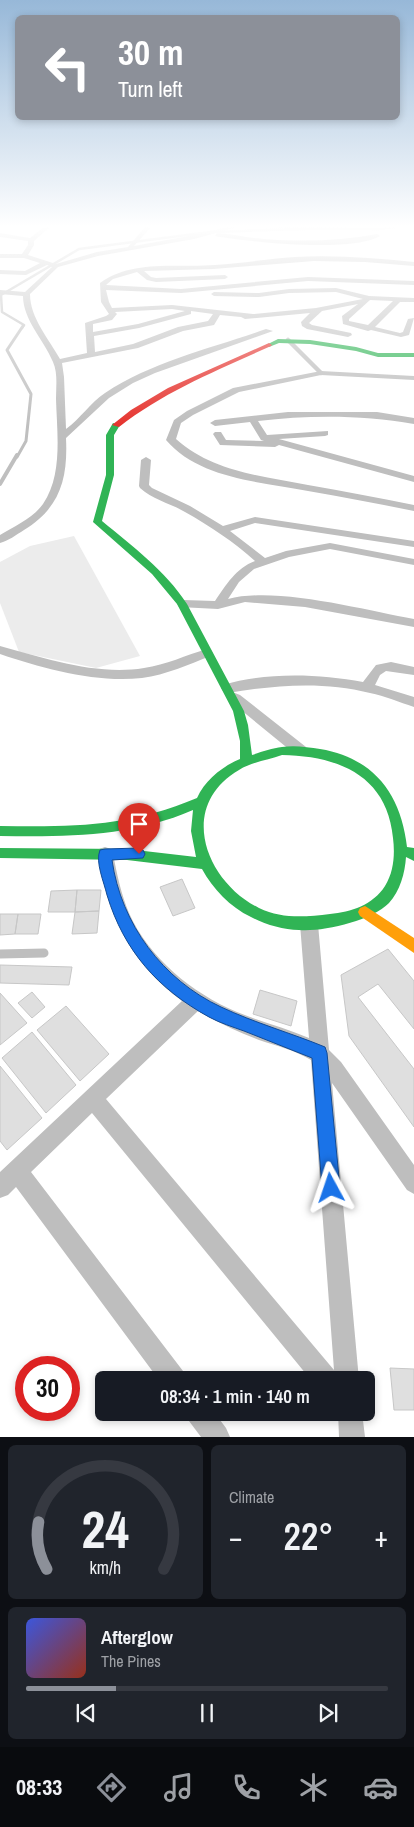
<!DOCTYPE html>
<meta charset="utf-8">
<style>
body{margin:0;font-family:"Archivo Narrow",sans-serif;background:#20242c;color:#f1f3f6;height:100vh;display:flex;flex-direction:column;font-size:19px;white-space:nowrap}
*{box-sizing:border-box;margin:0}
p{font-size:16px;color:#9ea1a6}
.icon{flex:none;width:28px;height:28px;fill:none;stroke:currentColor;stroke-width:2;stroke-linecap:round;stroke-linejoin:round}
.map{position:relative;height:1437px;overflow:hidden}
.details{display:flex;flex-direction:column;gap:8px;padding:8px;background:#0d0f14;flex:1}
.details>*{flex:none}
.hud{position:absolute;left:15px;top:15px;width:385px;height:105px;border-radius:8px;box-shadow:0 2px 8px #0003;background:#8c9099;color:#fff;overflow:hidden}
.speed{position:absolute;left:15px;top:1356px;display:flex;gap:10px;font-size:25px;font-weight:700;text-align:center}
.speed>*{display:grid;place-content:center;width:65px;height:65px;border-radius:50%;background:#171b24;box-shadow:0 2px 8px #0003;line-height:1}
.speed .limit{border:8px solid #d22;background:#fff;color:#111}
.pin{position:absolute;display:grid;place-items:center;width:42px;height:42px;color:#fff;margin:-51px -21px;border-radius:50% 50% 50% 0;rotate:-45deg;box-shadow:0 0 5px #0007}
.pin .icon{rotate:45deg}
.me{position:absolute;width:55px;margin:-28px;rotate:355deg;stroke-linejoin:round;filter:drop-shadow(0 0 4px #0008)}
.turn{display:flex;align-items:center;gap:18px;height:105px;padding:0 20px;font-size:22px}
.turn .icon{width:65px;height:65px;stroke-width:2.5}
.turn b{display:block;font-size:35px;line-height:42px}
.big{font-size:38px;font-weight:600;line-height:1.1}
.details .widget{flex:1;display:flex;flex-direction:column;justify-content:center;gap:8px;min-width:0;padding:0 18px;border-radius:8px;background:#20242c}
.details .dial{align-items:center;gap:0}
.dial svg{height:130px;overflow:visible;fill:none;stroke:#363941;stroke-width:7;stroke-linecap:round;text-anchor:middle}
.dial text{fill:#f1f3f6;stroke:none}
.song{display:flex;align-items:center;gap:15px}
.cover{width:60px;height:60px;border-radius:8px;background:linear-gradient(135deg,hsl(230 70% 55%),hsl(10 70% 35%))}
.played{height:5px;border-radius:2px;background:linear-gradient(90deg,#8c9099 25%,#363941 25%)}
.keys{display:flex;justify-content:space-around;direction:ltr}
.heat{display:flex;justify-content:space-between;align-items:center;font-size:28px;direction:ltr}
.details .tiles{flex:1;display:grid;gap:8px;grid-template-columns:1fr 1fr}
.widget:last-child{grid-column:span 2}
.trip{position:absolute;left:95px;top:1371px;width:280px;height:50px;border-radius:8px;background:#171b24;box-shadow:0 2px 8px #0003;font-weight:600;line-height:50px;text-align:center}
.tabs{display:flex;height:80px;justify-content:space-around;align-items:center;background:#090b0e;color:#9ea1a6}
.tabs .icon{width:35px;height:35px}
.tabs .current{color:#8c9099}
.tabs b{font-size:22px;color:#f1f3f6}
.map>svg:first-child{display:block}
</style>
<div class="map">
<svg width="414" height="1437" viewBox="0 0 414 1437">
<rect width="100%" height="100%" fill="#fff"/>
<path fill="#ececec" d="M74 536 140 656 96 668 19 652 0 603V562L30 546Z"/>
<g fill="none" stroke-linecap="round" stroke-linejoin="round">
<path stroke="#bfbfbf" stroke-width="2.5" d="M22 328 24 325 2 312 1 295 79 249 210 232 334 228 379 229 401 226"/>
<path stroke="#bfbfbf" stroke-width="3" d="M17 457 26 441 31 394 7 350 23 326"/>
<path stroke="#bfbfbf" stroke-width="4" d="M0 484 17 455"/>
</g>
<path fill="#dfdfdf" stroke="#c7c7c7" d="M182 879 195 908 173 916 160 887Z
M77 890H101L99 911 75 912Z
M77 890 75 912H48L51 891Z
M99 911 97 933 72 934 75 912Z
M0 914H18L15 934 0 935Z
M18 914H41L38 934H15Z
M388 949 414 981V1029L378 984 358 997 414 1069V1127L349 1036 341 975Z
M0 965 72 967 69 985 0 983Z
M260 990 297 1001 291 1026 253 1014Z
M32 992 45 1007 32 1018 18 1003Z
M0 993 27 1023 0 1045Z
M66 1006 109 1054 80 1081 37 1030Z
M32 1032 76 1085 46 1113 2 1058Z
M0 1066 42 1118 7 1150 0 1141Z
M390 1368 414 1369V1410H394Z"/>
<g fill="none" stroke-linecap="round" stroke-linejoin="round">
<path stroke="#bebebe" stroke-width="4.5" d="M288 340 321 373"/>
<path stroke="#bebebe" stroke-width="9" d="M0 954 44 953"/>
<path fill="#bebebe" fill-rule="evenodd" d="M45 226H51L34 241V245L28 255 56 264 97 252 128 247 146 226H152L134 246 194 235 232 226H241L194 239 98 256 58 267 30 294C30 318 49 339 60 359L87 353 85 323 106 316 109 314 101 302 100 283C132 259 178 268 215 265 242 263 268 259 295 257 335 255 375 258 414 262V266L365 262 314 261 213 269 144 271 151 277 156 278 225 275 228 277 225 279 156 282 147 280 137 272 113 279 106 285 181 289 308 277 414 281V285L308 281 181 293 106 290 109 302 112 308 172 305 253 314 316 308 363 299 336 292 289 293 259 297 214 296 211 294 214 292 259 293 289 289 336 288 369 296 414 298V302H400L375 327 400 333 403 332 408 319 414 318 409 335 401 337 371 330 368 331 343 324 342 316 358 304 322 311 309 323 312 325 351 333 352 335 348 337 307 329 302 326 301 322 310 313 245 319 241 317 220 315 214 325 183 331 138 348 62 363 64 377 66 429C80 419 91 402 105 393 153 361 213 348 266 329L273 331 155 373 133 383 109 398 66 438C68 479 60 508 24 530 16 535 8 541 0 543V535C15 526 33 518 43 504 63 475 57 433 56 399 56 387 58 373 53 362 44 340 23 320 23 296L0 294V290L25 292 52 267 47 265 26 275 0 274V270L25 271 40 263 24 258H0V254H22L28 245V241L0 237V233L30 238ZM370 300 393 301 368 325 349 321V319ZM172 309 185 311 138 324 93 332V324L112 320 117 314 115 312ZM191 311 213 314 208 321 178 327 133 344 95 352 94 336 139 328 191 314Z
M275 226H324L321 228H278Z
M217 233C233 234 248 238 264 239 302 242 340 241 377 234L380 236C352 253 249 242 215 236Z
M321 371 414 376V380L321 375 239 392 193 415 181 423 176 439C213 472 262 476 308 485 344 491 379 498 414 505V511C379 504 344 497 308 491 262 482 199 479 166 440L174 420 187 411 233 388Z
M288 412H377L414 418V424C363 415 310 415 258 421L267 435 328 431V435L325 436 279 439 414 476V482L279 445 275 447 220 445 213 434 215 432H221L226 440 264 441 261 440 250 422 215 426 210 423 215 420Z
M146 457 151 460 149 485 152 488 190 506 223 526 255 517 414 541V547L255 523 230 531 265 558 286 551 330 543 414 559V565L330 549 289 557 254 569 239 582 228 599C276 586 364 610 414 619V627L305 607 245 602 218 609 179 607 177 604 183 600 215 601C226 585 236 568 255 561 234 542 210 526 185 512 170 503 153 500 140 488L139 486 141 460Z
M0 646C45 658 97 676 144 668 166 665 186 655 207 649L213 653 211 656C189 664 166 675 142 678 96 683 44 669 0 654Z
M391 662 414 667V675L386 671 380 675 375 685 414 697V707C399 702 385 696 370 693 323 681 275 685 228 693L223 691 221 688 223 685C267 672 318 674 363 682L376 665Z
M235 693 240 695 306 747 308 751 306 755 301 756 296 755 230 701 228 698 230 695Z
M105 847 111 849 113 854C117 874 121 894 129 913 149 958 192 993 237 1012 261 1022 286 1028 309 1038L300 924 303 919 309 916 315 919 318 924 329 1050 341 1062 414 1165V1194L407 1190 332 1083 359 1380H311L92 1113 31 1172 183 1371 186 1380H159L16 1187 8 1195 0 1198V1172L182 1001C130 963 109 916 97 854L99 849ZM198 1011C217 1022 238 1032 259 1040 277 1046 294 1050 311 1060L334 1370 106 1099Z
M186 1412H214L226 1428 230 1437H201L189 1421Z
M338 1412H362L365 1437H339Z"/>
<path fill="#30b455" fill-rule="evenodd" d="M278 339 310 340 356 347 378 353H414V357H378L356 351 310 344 279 343 269 347 266 345Z
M113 423 120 425 114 435V475L102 521C132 546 165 570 187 604L244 711 248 725 252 755C261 752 272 748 282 747 294 745 308 747 320 749 374 758 401 794 407 847L414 848V861L406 857C405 873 400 891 389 903 371 921 323 932 299 930 283 930 264 924 251 917 230 907 213 889 202 869L127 860 0 858V848L127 849 196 857 191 831 193 810C131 837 66 837 0 836V826C74 827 128 827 197 798 205 780 223 766 240 759V741L233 711 177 604 152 574 93 522 106 475V435ZM282 755C338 756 387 775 393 838 395 854 394 872 385 886 373 905 351 912 330 914 305 917 282 919 259 908 205 881 177 806 239 770 252 762 268 760 282 755Z"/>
<path fill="#ff9f0a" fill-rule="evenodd" d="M365 906 414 938V953L360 916 358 912 360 908Z"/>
<path fill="#e5322d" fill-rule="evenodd" d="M269 343 272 345 271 346C218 370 165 391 119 427L112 425 131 410 168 388Z"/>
</g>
<linearGradient id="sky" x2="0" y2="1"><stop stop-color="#97b8d8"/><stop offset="0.53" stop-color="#fff"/><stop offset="1" stop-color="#fff" stop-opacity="0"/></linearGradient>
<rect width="414" height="427" fill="url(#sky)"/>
<path fill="#1a73e8" stroke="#114b97" d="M139 848 143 850 145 854 143 858 112 860C121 924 163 980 221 1007 255 1023 291 1033 325 1047L327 1053 340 1188 337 1194 331 1196 325 1194 322 1188 312 1058C289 1049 267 1040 244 1031 233 1027 220 1023 209 1017 158 989 124 951 107 895 104 882 95 862 100 850L105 849Z"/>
</svg>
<div class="speed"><div class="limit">30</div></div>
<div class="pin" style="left:139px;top:854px;background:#d93025"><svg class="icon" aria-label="arrive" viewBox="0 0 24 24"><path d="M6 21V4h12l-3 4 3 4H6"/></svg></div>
<svg class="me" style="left:331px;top:1188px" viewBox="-20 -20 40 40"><path d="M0-17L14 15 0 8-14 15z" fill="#1a73e8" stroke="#fff" stroke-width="4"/></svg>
<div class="trip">08:34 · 1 min · 140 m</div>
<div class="hud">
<div class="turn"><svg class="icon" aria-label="left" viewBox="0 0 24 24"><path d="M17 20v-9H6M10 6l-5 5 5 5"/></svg><div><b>30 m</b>Turn left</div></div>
</div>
</div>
<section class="details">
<div class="tiles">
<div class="widget dial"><svg viewBox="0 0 100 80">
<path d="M14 69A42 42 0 1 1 86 69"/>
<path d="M14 69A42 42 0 0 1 9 40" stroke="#8c9099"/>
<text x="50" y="56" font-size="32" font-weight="700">24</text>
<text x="50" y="72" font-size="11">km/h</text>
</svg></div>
<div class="widget"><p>Climate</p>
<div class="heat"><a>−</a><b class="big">22°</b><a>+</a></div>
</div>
<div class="widget">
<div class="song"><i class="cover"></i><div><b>Afterglow</b><p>The Pines</p></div></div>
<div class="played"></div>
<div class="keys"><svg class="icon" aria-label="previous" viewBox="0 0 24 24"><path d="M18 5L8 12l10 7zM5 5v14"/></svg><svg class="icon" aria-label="pause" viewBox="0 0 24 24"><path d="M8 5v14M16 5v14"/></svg><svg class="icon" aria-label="next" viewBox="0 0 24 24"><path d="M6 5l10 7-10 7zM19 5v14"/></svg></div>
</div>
</div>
</section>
<nav class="tabs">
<b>08:33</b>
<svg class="icon current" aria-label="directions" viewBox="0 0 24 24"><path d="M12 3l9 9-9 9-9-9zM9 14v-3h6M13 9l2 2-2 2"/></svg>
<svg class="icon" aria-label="music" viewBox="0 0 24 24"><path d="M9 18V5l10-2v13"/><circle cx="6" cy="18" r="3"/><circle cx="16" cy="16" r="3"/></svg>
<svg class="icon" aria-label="phone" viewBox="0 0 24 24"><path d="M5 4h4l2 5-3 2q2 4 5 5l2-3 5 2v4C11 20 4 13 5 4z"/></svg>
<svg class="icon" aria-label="climate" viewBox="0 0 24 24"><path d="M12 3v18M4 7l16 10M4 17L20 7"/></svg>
<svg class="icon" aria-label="car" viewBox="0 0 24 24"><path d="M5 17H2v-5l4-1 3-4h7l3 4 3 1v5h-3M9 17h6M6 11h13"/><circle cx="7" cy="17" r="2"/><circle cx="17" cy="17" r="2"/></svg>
</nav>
